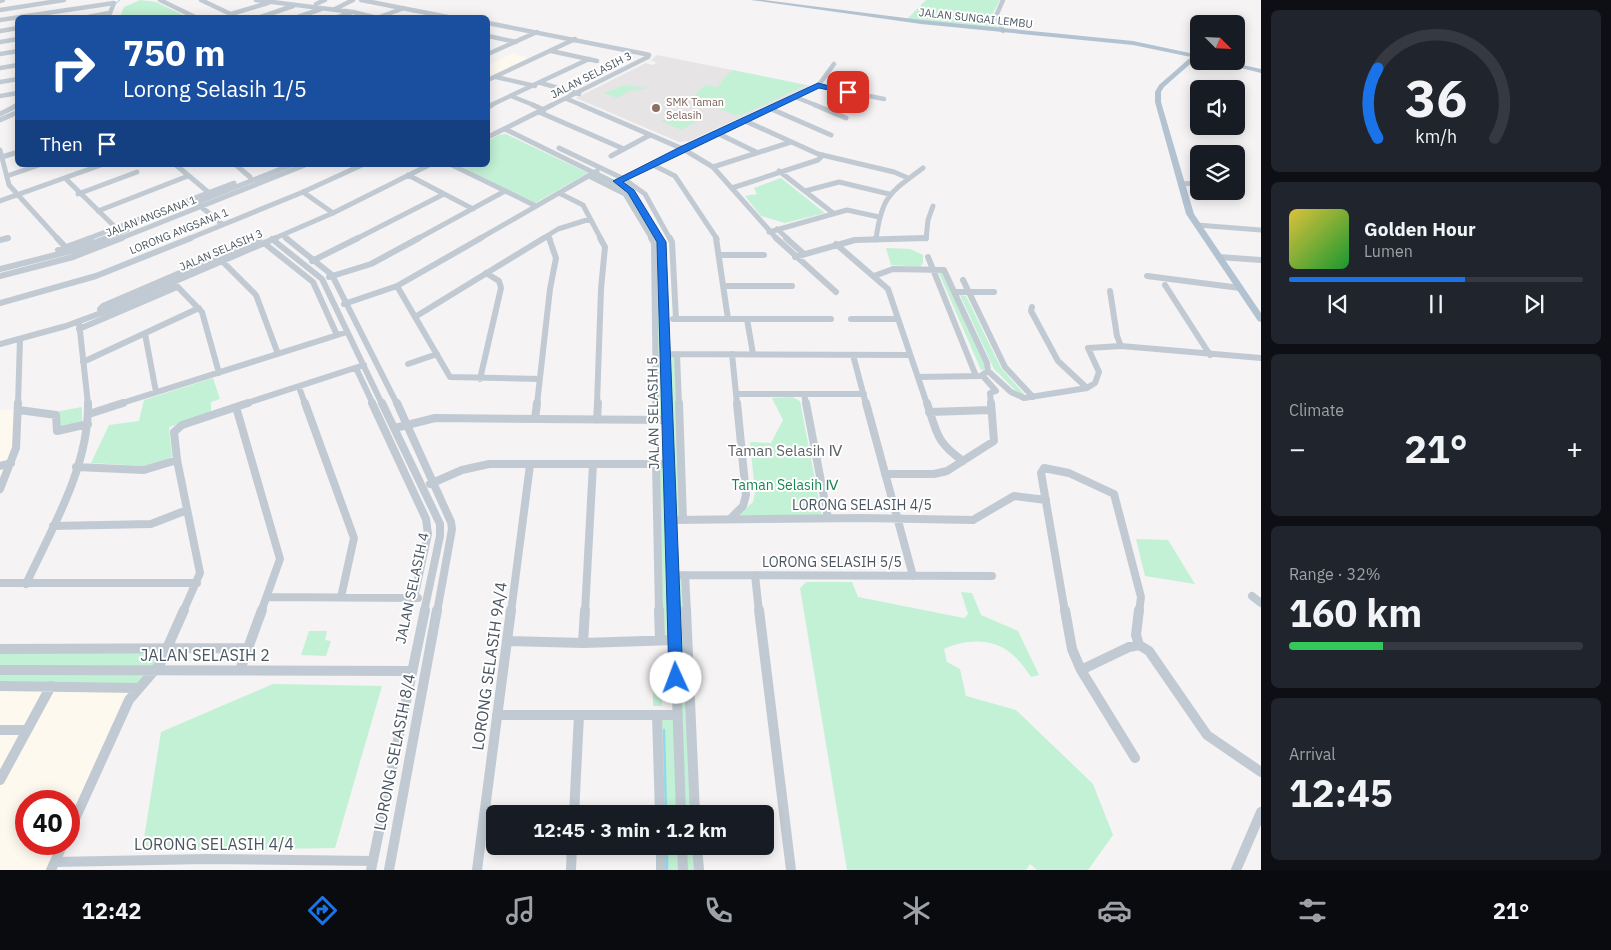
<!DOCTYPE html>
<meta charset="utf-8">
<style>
body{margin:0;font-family:"IBM Plex Sans",sans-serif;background:#20242c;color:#f1f3f6;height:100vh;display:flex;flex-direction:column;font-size:19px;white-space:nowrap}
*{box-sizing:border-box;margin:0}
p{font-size:16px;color:#9ea1a6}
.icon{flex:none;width:28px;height:28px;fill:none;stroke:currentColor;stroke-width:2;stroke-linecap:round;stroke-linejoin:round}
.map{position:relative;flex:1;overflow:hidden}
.details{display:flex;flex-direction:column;gap:10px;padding:10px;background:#0d0f14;width:350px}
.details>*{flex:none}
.banner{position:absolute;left:15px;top:15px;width:475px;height:152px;border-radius:8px;box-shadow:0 2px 12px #0003;background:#1a4fa0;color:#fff;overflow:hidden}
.needle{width:32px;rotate:114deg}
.buttons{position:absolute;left:1190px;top:15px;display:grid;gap:10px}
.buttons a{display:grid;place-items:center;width:55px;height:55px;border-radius:8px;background:#171b24;box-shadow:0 2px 12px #0003;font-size:25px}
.speed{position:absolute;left:15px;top:790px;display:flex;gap:10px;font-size:25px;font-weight:700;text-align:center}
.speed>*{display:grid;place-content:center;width:65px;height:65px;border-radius:50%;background:#171b24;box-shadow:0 2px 12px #0003;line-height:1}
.speed .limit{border:8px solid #d22;background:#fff;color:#111}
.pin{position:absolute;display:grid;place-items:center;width:42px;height:42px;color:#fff;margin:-21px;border-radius:10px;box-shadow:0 2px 8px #0006}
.me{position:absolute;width:55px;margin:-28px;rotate:358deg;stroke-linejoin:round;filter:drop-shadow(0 0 4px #0008)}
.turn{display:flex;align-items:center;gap:18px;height:105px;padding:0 25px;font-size:22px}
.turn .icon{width:65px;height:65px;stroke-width:2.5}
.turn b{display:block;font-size:35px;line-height:42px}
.then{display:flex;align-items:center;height:48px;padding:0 25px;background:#0003;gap:10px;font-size:19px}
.big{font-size:38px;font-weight:700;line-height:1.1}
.details .widget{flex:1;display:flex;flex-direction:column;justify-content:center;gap:8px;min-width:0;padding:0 18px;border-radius:8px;background:#20242c}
.details .dial{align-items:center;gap:0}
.dial svg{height:130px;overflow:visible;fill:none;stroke:#363941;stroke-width:7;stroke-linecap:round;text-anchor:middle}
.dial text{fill:#f1f3f6;stroke:none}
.song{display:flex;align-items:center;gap:15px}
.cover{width:60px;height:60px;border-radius:8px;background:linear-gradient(135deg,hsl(50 70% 55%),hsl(130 70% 35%))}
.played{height:5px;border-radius:2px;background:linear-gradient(90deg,#1a73e8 60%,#363941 60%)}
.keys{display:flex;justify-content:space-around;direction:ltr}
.heat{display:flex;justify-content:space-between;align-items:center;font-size:28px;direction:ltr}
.charge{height:8px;border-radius:4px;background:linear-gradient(90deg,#34c759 32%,#363941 0)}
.trip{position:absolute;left:486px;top:805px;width:288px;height:50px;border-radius:8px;background:#171b24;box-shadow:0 2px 12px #0003;font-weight:700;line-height:50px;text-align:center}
.tabs{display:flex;height:80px;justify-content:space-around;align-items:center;background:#090b0e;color:#9ea1a6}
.tabs .icon{width:35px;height:35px}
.tabs .on{color:#1a73e8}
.tabs b{font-size:22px;color:#f1f3f6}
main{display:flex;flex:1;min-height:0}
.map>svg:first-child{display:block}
</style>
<main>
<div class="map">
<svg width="1261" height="870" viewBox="0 0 1261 870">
<rect width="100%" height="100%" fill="#f5f3f3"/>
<path fill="#fdf9ef" d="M514 53 528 58 492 75 488 73V65Z
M0 409 19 410 18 430 0 489Z
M0 686 138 688 69 832V801H26V844H63L51 870H0Z"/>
<path fill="#e6e4e5" d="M657 55 811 86 689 141 679 142 576 98 646 63 652 65 657 63 651 60Z"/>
<path fill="#c3f1d5" d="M140 0 156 2 183 15 175 18 120 17 124 7Z
M926 0H1000L991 17 999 29 907 19Z
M732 70 806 85 742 115H735L692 98 705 85 717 87Z
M625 85 647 88 635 91 632 90 617 98 604 93Z
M678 112 698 121 681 130 661 121Z
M506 134 588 173 535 203 458 165H488V141L499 135Z
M597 171 617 181 631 191 662 241 666 353 677 354 683 520H671L672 574 685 575 695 814H660L657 715H677L675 641 660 640 656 464H669L668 420H656L654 243 625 194 589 176Z
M781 178 825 213 785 223 761 216 745 196 757 194 754 188Z
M886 248 910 249 923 255V263L920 267 891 265Z
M938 271 945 274 986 366 984 370H981Z
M960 295 966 296 1001 368 1025 395 1021 396 994 369Z
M213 378 220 399 211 402V413L169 427 172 457 146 466 91 463 109 425 139 421 144 400Z
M792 397 800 401 822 516 739 515 753 502 755 492 750 442 771 443 783 420 772 398Z
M82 407V424L57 429 55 412Z
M1136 539 1168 540 1195 584 1145 576Z
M806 582H852L858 597 964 618 968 614 961 592 972 593 981 615 1018 631 1039 675 1031 677C1026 670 1021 662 1014 656 994 637 966 639 944 649L947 662 960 669 966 696 1016 710 1093 784 1113 835 1088 870H1037L1030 864 1026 870H847L800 588Z
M309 631H327L325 640 331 641 326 656 301 655Z
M0 649 167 650 138 688 0 686Z
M653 680H662V706H653Z
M273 684 382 686 335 848 142 851 161 732Z
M661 846H697L699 870H661Z"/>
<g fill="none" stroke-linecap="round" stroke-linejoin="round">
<path stroke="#90daee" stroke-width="1" d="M115 4 120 0"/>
<path stroke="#90daee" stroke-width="2.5" d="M664 730 666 814
M667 846V870"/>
<path stroke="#c1cad2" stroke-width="4.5" d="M160 0 197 18
M201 0 239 18
M256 0 353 12 377 18
M361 0 453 18
M1003 0 996 16 1003 31
M0 1 3 0
M316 4 325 0
M335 9 353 0
M0 10 64 0
M231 14 268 3
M83 18 109 13
M258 18 293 6
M295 18 321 9
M335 18 350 13
M377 18 404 8
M0 20 114 3 108 18
M488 23 645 54
M0 31 18 28
M488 36 516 42
M0 42 18 39
M551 51 597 61
M0 54 18 51
M488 54 537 32
M0 68 18 65
M496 77 535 86
M488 80 575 39
M0 82 18 79
M541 83 579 94
M818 86 834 64
M0 96 18 93
M511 96 536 106
M795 97 818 106
M567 99 584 106
M15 106 18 105
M489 106 589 59
M550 106 648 57 649 55 645 54
M774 106 818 86 884 99
M839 106 863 95"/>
<path stroke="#c1cad2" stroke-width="5" d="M533 105 544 110
M581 105 683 149 713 167 777 239
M815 105 846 118
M488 107 492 105
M769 108 831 135
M829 111 841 105
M539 112 624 149
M0 114 18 105
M0 120 18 112
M743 120 818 154 894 172 908 178
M505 129 631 191 661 239
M717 133 756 152
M488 137 552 105
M559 148 624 179 645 194 670 239
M0 150 9 185 58 239
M611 156 650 135
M2 157 18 152
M176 165 208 192
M236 165 250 177
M452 165 536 206
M653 165 675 176 717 239
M713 167 791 142
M779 171 833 213
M408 175 473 209
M7 176 39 165
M589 176 625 194 652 239
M65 178 116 228
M617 181 777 105
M1181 184 1199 183
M732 188 818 160 823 155
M805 191 839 182 889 194
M303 192 333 213
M559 193 583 205 601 239
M78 194 137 172
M0 201 101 165
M198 202 291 165
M199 205 222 224
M98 211 188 176
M1197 225 1261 230
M777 229 788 239
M769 232 847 210 879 217
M283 235 288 239
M548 236 550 239
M5 239 8 238
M87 239 234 183
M104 239 127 230
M119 239 305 165
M188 239 303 192 362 165
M273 239 333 213 429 165
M356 239 444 194
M417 239 505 191
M479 239 597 171
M542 239 558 229 590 219
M876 239C882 195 890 193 923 168
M926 239 928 220 933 206"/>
<path stroke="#c1cad2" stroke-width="6" d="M57 238 68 250
M286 238 332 275 397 404
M651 238 654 243 656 404
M660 238 662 241 667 404
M670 238 672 242 676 319
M716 238 728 319
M776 238 836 292
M786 238 804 254
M272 239 322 279 382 404
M0 240 8 238
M876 240V238
M264 243 313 282 337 335
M836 244 888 289 927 404
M58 250 91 238
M720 255H764
M795 257 855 240 926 238
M928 257 976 376
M1219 257 1261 260
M222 261 256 295 278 354
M312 261 358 238
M0 269 75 250 107 238
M0 276 73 257 122 238
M874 276 893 269 944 270 987 363 988 371 982 375 996 391 990 393 991 404
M1147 276 1240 288
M329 277 371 264 419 238
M963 280 1005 367 1033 397
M174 283 202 312 219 373
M1165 285 1210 355
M397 286 450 377 540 379
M725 286H792
M1110 291 1117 336 1121 346
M955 292H994
M0 303 96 276 191 238
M344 304 397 286 481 238
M1032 307 1031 311 1058 361 1087 388
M101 313 100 309 103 306 259 239
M415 317 544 238
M673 319H831
M747 319 753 354
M851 319H898
M79 322 88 404
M79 329 177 287
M145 334 156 392
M0 344 66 326 101 313 276 238
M666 354 910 355
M677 354 679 404
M732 354 737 404
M853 355 866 404
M83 362 199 308
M408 364 437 354
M356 368 373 404
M988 371 1011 392 1024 398 1087 388 1095 383 1099 372 1088 348 1121 346 1261 358
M918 377 980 376
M480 379 501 288 499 281 486 273
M299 387 305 404
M737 394H864
M804 394 806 404
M18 404 20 339
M119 404 347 332
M244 404 364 365
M537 404 550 289 556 258 549 238
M597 404 601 289 605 247 600 238"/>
<path stroke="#c1cad2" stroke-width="8" d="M305 403 354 538 341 597
M372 403 426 519 428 534 414 598
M382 403 440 524V536L424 612
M397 403 451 522 452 529 437 612
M656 403V420
M667 403 674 612
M679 403 683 520
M806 403 828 518
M866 403 913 576
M927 403C937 433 936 442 963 461
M236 407 280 559 261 612
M19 410 56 415 57 431 88 424
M929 412 991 410
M89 414 123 403
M535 419 537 403
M597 420 598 403
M395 428 435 418 668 420
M656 464 659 612
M0 466 11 463
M76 467 144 470 177 460
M885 474H934L947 471 994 441 991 403
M430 484 462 470 489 464H669
M0 489 16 448 18 403
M730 519 743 506 746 495 737 403
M671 520 862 518 973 520 1014 496 1046 500
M53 526 151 524 187 510
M672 575 992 576
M685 575 687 612
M755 575 759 612
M0 583H197
M26 584C52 528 89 467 88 403
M1252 596 1261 603
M267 597 418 598
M183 612 200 573 177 460 174 432 182 425 248 403
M511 612 530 465
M585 612 593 464
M1065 612 1041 473 1044 468 1069 473 1114 494 1141 597 1139 612"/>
<path stroke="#c1cad2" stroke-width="10" d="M659 610 660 640
M674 610 681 814
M686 610 695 814
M759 610 791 870
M1065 610 1072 649 1081 670
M508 641 583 643 675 640
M583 643 585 610
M1139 645 1136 635 1139 610
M0 649 248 648
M0 670 410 671
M240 670 262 610
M0 686 138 688
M497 715H678
M657 715 660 814
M0 730H27
M1135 758 1081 670 1129 647 1139 645 1149 651 1207 735 1261 772
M0 780 51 686
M574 814 579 715
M69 832 129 700 160 664 184 610
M661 846V870
M682 846 683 870
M697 846 699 870
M55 862 206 859 373 861
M51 870 63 844
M371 870 425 610
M389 870 437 610
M477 870 511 610
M571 870 572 846
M1236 870 1261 812"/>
<path fill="#b3c2d1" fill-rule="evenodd" d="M751 0H764L921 20 1133 41 1199 55V59L1197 58 1164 87 1161 92V102L1194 214 1261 313V322L1258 321 1186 214 1155 102V92L1159 85 1191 57 1133 45 921 24Z
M1213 61H1225L1261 69V73Z"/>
</g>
<path fill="#1a73e8" stroke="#114b97" d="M818 83 852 92 848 94 819 88 623 182 634 190 666 242 683 678 681 683 676 685 671 683 669 678 657 242 628 193 613 181 680 147Z"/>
<circle fill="#8d6e63" stroke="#fff" stroke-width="2" cx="656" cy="108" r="5"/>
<g text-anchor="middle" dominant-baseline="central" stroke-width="4" stroke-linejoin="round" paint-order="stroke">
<g font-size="11" fill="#4a5661" stroke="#fff">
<text transform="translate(976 18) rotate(6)">JALAN SUNGAI LEMBU</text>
<text transform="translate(591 75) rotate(-27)">JALAN SELASIH 3</text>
<text transform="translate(151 216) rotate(-21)">JALAN ANGSANA 1</text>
<text transform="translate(179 231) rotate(-22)">LORONG ANGSANA 1</text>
<text transform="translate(221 250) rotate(-23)">JALAN SELASIH 3</text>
</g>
<g font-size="11" fill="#785e54" stroke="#fff" text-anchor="start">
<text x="666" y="102">SMK Taman<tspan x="666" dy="13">Selasih</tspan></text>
</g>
<g font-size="14" fill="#4a5661" stroke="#fff">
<text transform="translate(653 413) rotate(-91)">JALAN SELASIH 5</text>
<text x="862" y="505">LORONG SELASIH 4/5</text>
<text x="832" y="562">LORONG SELASIH 5/5</text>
<text transform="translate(412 588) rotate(-78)">JALAN SELASIH 4</text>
</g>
<g font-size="14" fill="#17864f" stroke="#fff">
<text x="785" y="485">Taman Selasih Ⅳ</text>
</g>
<g font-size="15" fill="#5f6368" stroke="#fff">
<text x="785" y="450">Taman Selasih Ⅳ</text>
</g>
<g font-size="16" fill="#4a5661" stroke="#fff">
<text x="205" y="655">JALAN SELASIH 2</text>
<text transform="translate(489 666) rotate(-82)">LORONG SELASIH 9A/4</text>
<text transform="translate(394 752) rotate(-79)">LORONG SELASIH 8/4</text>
<text x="214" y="844">LORONG SELASIH 4/4</text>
</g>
</g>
</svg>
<div class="buttons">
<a><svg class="needle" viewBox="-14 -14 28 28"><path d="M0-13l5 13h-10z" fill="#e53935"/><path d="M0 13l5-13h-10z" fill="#9ea1a6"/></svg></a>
<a><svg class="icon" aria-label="sound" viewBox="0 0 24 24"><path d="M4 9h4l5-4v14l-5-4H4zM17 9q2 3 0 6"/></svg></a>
<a><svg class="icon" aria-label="layers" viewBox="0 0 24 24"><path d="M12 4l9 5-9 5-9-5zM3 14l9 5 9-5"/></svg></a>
</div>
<div class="speed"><div class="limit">40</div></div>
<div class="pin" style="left:848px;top:92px;background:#d93025"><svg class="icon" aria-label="arrive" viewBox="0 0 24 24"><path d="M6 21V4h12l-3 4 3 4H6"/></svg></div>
<svg class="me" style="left:676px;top:678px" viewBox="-20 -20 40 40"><circle r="19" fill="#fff"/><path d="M0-13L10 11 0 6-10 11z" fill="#1a73e8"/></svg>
<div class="trip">12:45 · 3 min · 1.2 km</div>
<div class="banner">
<div class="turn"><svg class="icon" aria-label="right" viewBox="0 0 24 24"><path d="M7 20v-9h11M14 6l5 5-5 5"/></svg><div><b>750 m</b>Lorong Selasih 1/5</div></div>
<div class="then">Then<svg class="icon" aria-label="arrive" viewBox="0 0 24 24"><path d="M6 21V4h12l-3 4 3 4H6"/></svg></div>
</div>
</div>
<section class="details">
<div class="widget dial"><svg viewBox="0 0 100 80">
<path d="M14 69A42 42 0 1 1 86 69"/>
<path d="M14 69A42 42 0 0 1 14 26" stroke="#1a73e8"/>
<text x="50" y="56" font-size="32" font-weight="700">36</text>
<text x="50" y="72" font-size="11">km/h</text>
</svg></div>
<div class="widget">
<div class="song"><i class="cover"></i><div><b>Golden Hour</b><p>Lumen</p></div></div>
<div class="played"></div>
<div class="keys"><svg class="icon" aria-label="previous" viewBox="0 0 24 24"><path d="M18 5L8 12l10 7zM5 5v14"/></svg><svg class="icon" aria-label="pause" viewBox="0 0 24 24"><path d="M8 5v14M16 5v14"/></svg><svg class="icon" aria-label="next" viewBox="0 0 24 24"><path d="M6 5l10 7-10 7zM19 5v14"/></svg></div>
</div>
<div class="widget"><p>Climate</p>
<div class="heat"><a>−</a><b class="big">21°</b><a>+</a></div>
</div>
<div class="widget"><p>Range · 32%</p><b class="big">160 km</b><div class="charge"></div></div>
<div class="widget"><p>Arrival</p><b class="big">12:45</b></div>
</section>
</main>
<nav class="tabs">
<b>12:42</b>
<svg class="icon on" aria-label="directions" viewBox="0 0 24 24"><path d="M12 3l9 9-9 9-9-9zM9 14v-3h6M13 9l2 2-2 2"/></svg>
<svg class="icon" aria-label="music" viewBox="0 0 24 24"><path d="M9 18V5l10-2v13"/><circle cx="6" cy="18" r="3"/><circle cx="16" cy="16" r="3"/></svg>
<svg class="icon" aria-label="phone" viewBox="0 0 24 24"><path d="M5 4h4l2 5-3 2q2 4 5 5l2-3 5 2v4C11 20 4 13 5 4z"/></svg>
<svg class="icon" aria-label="climate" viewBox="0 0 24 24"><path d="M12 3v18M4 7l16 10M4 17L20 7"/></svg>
<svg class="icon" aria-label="car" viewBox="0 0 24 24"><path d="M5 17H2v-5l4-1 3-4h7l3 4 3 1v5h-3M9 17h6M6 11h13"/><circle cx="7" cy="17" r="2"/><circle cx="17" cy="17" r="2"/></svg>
<svg class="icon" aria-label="filters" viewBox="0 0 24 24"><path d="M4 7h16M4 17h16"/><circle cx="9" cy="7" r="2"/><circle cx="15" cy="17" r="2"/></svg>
<b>21°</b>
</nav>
